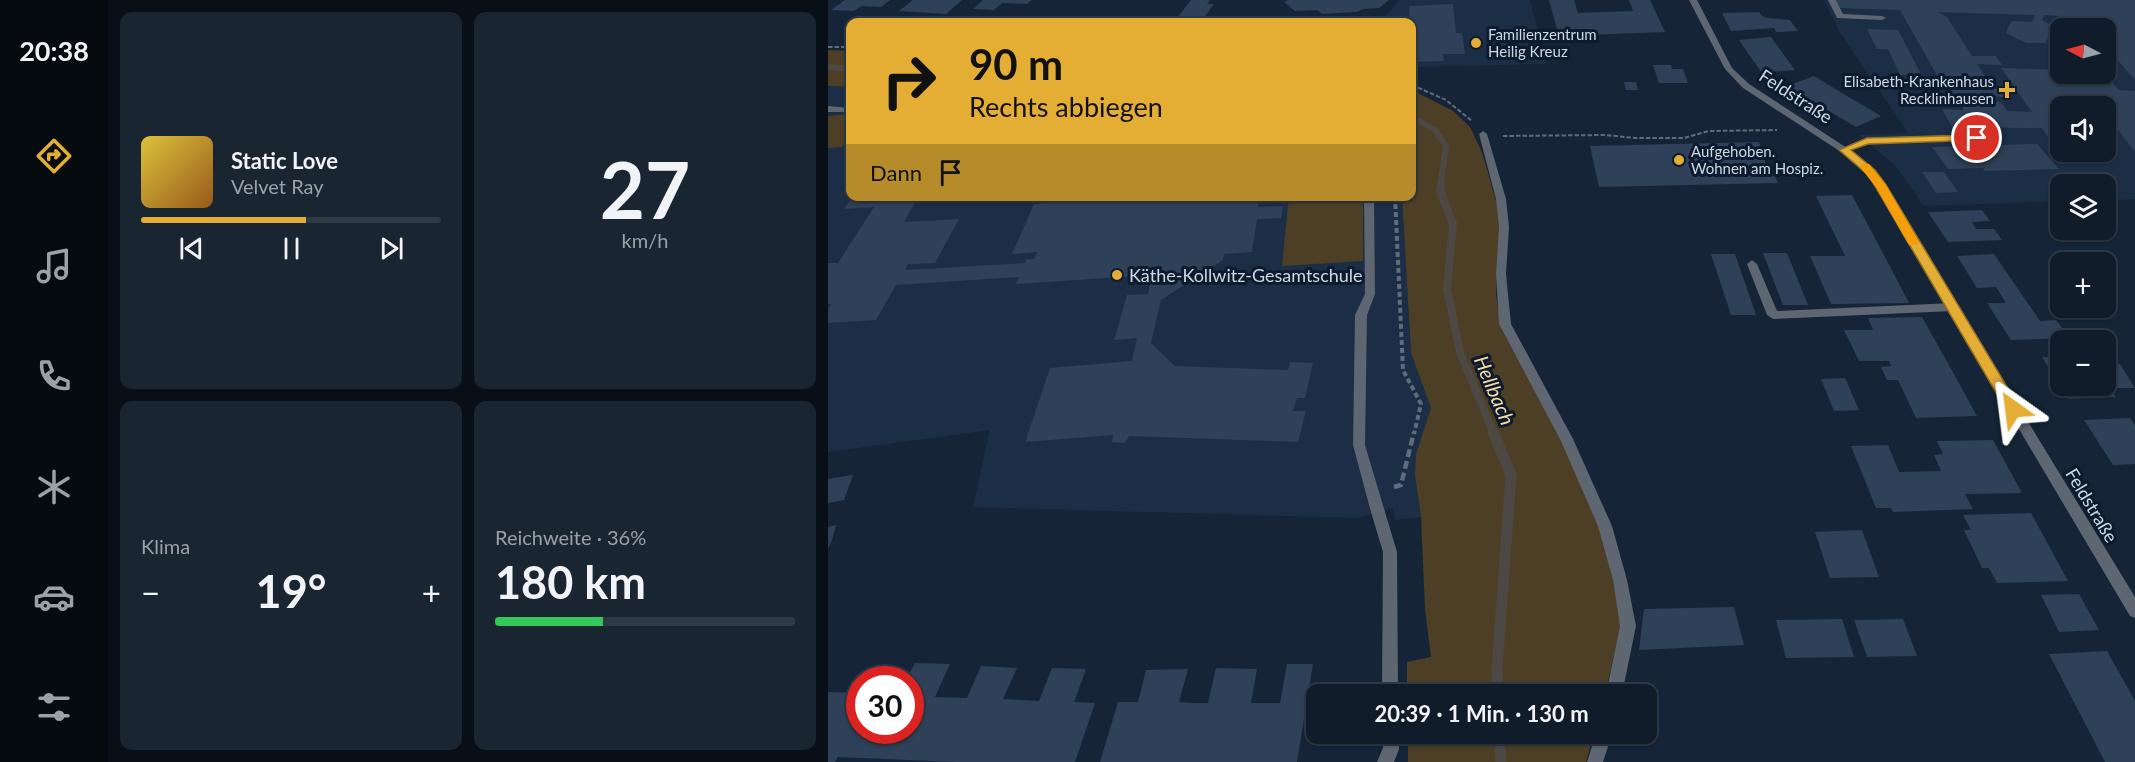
<!DOCTYPE html>
<html lang="de">
<meta charset="utf-8">
<style>
body{margin:0;font-family:Lato,sans-serif;background:#192531;color:#f1f3f6;height:100vh;display:flex;flex-direction:column;font-size:22px;white-space:nowrap}
*{box-sizing:border-box;margin:0}
p{font-size:20px;color:#9ca1a8}
.icon{flex:none;width:33px;height:33px;fill:none;stroke:currentColor;stroke-width:2;stroke-linecap:round;stroke-linejoin:round}
.map{position:relative;flex:1;overflow:hidden}
.side{display:flex;flex-direction:column;gap:12px;padding:12px;background:#090f17;width:720px}
.side>*{flex:none}
.banner{position:absolute;left:18px;top:18px;width:570px;height:183px;border-radius:12px;box-shadow:0 2px 4px #0004,0 0 0 2px #303a46;background:#e4ae35;color:#111;overflow:hidden}
.needle{width:39px;rotate:276deg}
.tools{position:absolute;left:1222px;top:18px;display:grid;gap:12px}
.tools a{display:grid;place-items:center;width:66px;height:66px;border-radius:12px;background:#101c29;box-shadow:0 2px 4px #0004,0 0 0 2px #303a46;font-size:30px}
.speed{position:absolute;left:18px;top:666px;display:flex;gap:12px;font-size:30px;font-weight:700;text-align:center}
.speed>*{display:grid;place-content:center;width:78px;height:78px;border-radius:50%;background:#101c29;box-shadow:0 2px 4px #0004,0 0 0 2px #303a46;line-height:1}
.speed .limit{border:9px solid #d22;background:#fff;color:#111}
.pin{position:absolute;display:grid;place-items:center;width:51px;height:51px;color:#fff;margin:-26px;border:3px solid #fff;border-radius:50%;box-shadow:0 2px 6px #0007}
.me{position:absolute;width:66px;margin:-33px;rotate:329deg;stroke-linejoin:round;filter:drop-shadow(0 0 4px #0008)}
.turn{display:flex;align-items:center;gap:21px;height:126px;padding:0 24px;font-size:27px}
.turn .icon{width:78px;height:78px;stroke-width:2.5}
.turn b{display:block;font-size:42px;line-height:51px}
.then{display:flex;align-items:center;height:57px;padding:0 24px;background:#0003;gap:12px;font-size:22px}
.big{font-size:45px;font-weight:700;line-height:1.1}
.side .card{flex:1;display:flex;flex-direction:column;justify-content:center;gap:9px;min-width:0;padding:0 21px;border-radius:12px;background:#192531}
.side .dial{align-items:center;gap:0}
.dial b{font-size:78px;line-height:1}
.song{display:flex;align-items:center;gap:18px}
.cover{width:72px;height:72px;border-radius:9px;background:linear-gradient(135deg,hsl(50 70% 55%),hsl(30 70% 35%))}
.played{height:6px;border-radius:3px;background:linear-gradient(90deg,#e4ae35 55%,#303a46 55%)}
.keys{display:flex;justify-content:space-around;direction:ltr}
.heat{display:flex;justify-content:space-between;align-items:center;font-size:33px;direction:ltr}
.charge{height:9px;border-radius:4px;background:linear-gradient(90deg,#34c759 36%,#303a46 0)}
.side .tiles{flex:1;display:grid;gap:12px;grid-template-columns:repeat(2,1fr)}
.trip{position:absolute;left:478px;top:684px;width:351px;height:60px;border-radius:12px;background:#101c29;box-shadow:0 2px 4px #0004,0 0 0 2px #303a46;font-weight:700;line-height:60px;text-align:center}
main{display:flex;flex:1;min-height:0}
.tabs{display:flex;flex-direction:column;width:108px;justify-content:space-around;align-items:center;background:#060b10;color:#9ca1a8}
.tabs .icon{width:42px;height:42px}
.tabs .current{color:#e4ae35}
.tabs b{font-size:27px;color:#f1f3f6}
.map>svg:first-child{display:block}
</style>
<main>
<nav class="tabs">
<b>20:38</b>
<svg class="icon current" aria-label="directions" viewBox="0 0 24 24"><path d="M12 3l9 9-9 9-9-9zM9 14v-3h6M13 9l2 2-2 2"/></svg>
<svg class="icon" aria-label="music" viewBox="0 0 24 24"><path d="M9 18V5l10-2v13"/><circle cx="6" cy="18" r="3"/><circle cx="16" cy="16" r="3"/></svg>
<svg class="icon" aria-label="phone" viewBox="0 0 24 24"><path d="M5 4h4l2 5-3 2q2 4 5 5l2-3 5 2v4C11 20 4 13 5 4z"/></svg>
<svg class="icon" aria-label="climate" viewBox="0 0 24 24"><path d="M12 3v18M4 7l16 10M4 17L20 7"/></svg>
<svg class="icon" aria-label="car" viewBox="0 0 24 24"><path d="M5 17H2v-5l4-1 3-4h7l3 4 3 1v5h-3M9 17h6M6 11h13"/><circle cx="7" cy="17" r="2"/><circle cx="17" cy="17" r="2"/></svg>
<svg class="icon" aria-label="filters" viewBox="0 0 24 24"><path d="M4 7h16M4 17h16"/><circle cx="9" cy="7" r="2"/><circle cx="15" cy="17" r="2"/></svg>
</nav>
<section class="side">
<div class="tiles">
<div class="card">
<div class="song"><i class="cover"></i><div><b>Static Love</b><p>Velvet Ray</p></div></div>
<div class="played"></div>
<div class="keys"><svg class="icon" aria-label="previous" viewBox="0 0 24 24"><path d="M18 5L8 12l10 7zM5 5v14"/></svg><svg class="icon" aria-label="pause" viewBox="0 0 24 24"><path d="M8 5v14M16 5v14"/></svg><svg class="icon" aria-label="next" viewBox="0 0 24 24"><path d="M6 5l10 7-10 7zM19 5v14"/></svg></div>
</div>
<div class="card dial"><b>27</b><p>km/h</p></div>
<div class="card"><p>Klima</p>
<div class="heat"><a>−</a><b class="big">19°</b><a>+</a></div>
</div>
<div class="card"><p>Reichweite · 36%</p><b class="big">180 km</b><div class="charge"></div></div>
</div>
</section>
<div class="map">
<svg width="1307" height="762" viewBox="0 0 1307 762">
<rect width="100%" height="100%" fill="#152537"/>
<path fill="#1b2e46" fill-rule="evenodd" d="M572 0H702L718 64 584 67V22H552Z
M996 0H1307V199L1278 200V184H1233V201L1096 206 1067 165 1031 135 1080 133 1011 31ZM1233 28H1278V74H1233ZM1233 106H1278V152H1233Z
M0 86 22 87V196L574 197 583 353 603 408 588 454 587 475 593 517 567 520 565 508 530 518 145 507 162 430 0 452Z"/>
<path fill="#4c3f25" d="M0 50 22 51V87L0 86Z
M584 90 625 111 642 127 654 152 672 215 668 294 673 328 733 438 771 526 783 562 793 624 777 694H579V662L603 657 597 609 593 517 587 475 588 454 603 408 583 353 574 197 584 196Z
M22 114V136L14 147 0 148V116Z
M461 197H535V261L454 266Z
M580 734H766L758 762H580Z"/>
<g fill="none" stroke-linecap="round" stroke-linejoin="round">
<path stroke="#4c4944" stroke-width="6" d="M0 67 22 69
M584 117 607 130 618 146 612 187"/>
<path stroke="#4c4944" stroke-width="8" d="M613 185 612 190 625 224 619 289 632 352 666 434"/>
<path stroke="#4c4944" stroke-width="11" d="M665 432 683 475 669 670 670 694
M671 734 673 762"/>
</g>
<path fill="#2e4158" d="M17 0H62L53 7 34 6 26 11 3 10Z
M85 0H134L118 14 71 11Z
M155 0H204L199 4 174 3 166 10 145 9Z
M363 0H382L379 4H386L373 22H346Z
M459 0H561L551 8 535 9 529 12 494 14 489 10 467 11 456 2Z
M721 0H746L750 13 805 11 801 0H822L837 32 731 36Z
M1008 0H1307V80L1278 47V28H1262L1251 17 1216 15 1214 20 1225 26 1224 29 1229 32 1228 35H1221L1218 43H1198L1178 33 1180 27 1184 21 1204 22 1207 15 1110 12 1119 17 1144 56H1168L1174 65 1149 64 1165 89H1171L1176 97 1120 94 1114 84 1104 83 1101 76 1110 77 1072 10 1012 8Z
M625 4 628 33H634L637 54H615L616 61 584 62 581 6Z
M931 12 934 16 940 18 962 20 970 31 948 32 946 28 903 31 894 13Z
M1039 29 1070 30 1094 76 1072 75 1060 49H1049Z
M943 37 967 70 934 73 911 40Z
M825 65H843L844 69H855L860 83H831Z
M1173 68 1233 70V74H1277L1291 90 1307 91V152L1290 130H1278V106H1233V149H1228L1214 128 1124 127 1114 109 1136 110 1131 101 1173 102 1179 111 1204 112Z
M986 76 1014 93 1053 116 1028 127 959 86Z
M796 82H808L810 90H798Z
M931 142 939 167H943L950 183 771 187 762 146Z
M1209 144 1231 169 1157 171 1155 168 1120 169 1104 147Z
M1094 172H1116L1130 192 1108 193Z
M1024 195 1056 255 1081 303 1003 304 982 256H1017L988 196Z
M25 196H91L76 222 131 219 107 263 80 264 77 270 197 263 198 259H206L209 252 184 254 206 204H212L215 196H262L260 201 334 196H432L430 207 455 206 453 218 429 219 424 252 396 254 395 260 333 300 323 343 347 366 460 370 462 362 485 363 477 398H469L465 411H478L470 442 301 436 297 443 284 442 285 435 197 442 222 368 304 361 309 338 286 340 299 295 320 294 324 275 188 284 191 277 68 285 48 320 0 323V309L3 304H0V263H10L46 207 16 209Z
M1154 210 1162 221 1144 222 1148 229H1166L1174 240 1120 242 1100 212Z
M935 253H959L980 305H955Z
M883 254H907L928 315H903Z
M1166 254 1212 321 1228 320 1242 338 1183 340 1159 303H1178L1168 287 1149 288 1129 256Z
M1094 317 1121 365 1149 416 1088 418 1070 380H1059L1053 367 1063 366 1061 361H1031L1016 330H1045L1040 318Z
M1214 357H1233V386H1278V364H1292L1307 388H1281L1288 397 1240 399Z
M1017 378 1031 410 1006 411 993 379Z
M1302 418 1307 425V464L1285 465 1256 420Z
M1165 440 1194 493 1137 494 1145 509 1065 512 1063 508H1048L1023 446 1060 445 1071 472 1113 471 1106 455 1115 454 1109 441Z
M25 475 16 500 0 503V479Z
M1203 513 1240 581 1169 583 1161 568H1154L1136 530H1143L1135 515Z
M8 525 4 540 0 549V527Z
M1034 530 1051 577 1002 578 987 532Z
M1251 594 1271 630 1231 632 1213 595Z
M906 607 916 645 811 650 816 609Z
M1014 619 1026 657 958 658 948 620Z
M1075 619 1089 656 1039 657 1026 620Z
M1279 651 1307 701V762H1277L1221 654Z
M87 663 122 664 107 697 139 698 153 666 189 668 175 699 211 701 224 668 258 669 246 702 267 703 247 762H128L10 757 7 762H0V692L32 693V730H82V680H78Z
M459 664H485L469 762H272L290 702H310L318 670 360 669 351 702 364 703H380L388 668 429 669 423 703H452Z"/>
<g fill="none" stroke-linecap="round" stroke-linejoin="round">
<path stroke="#5e6c7c" stroke-width="2" stroke-dasharray="4.5 2" stroke-linecap="butt" d="M0 47H22
M584 85 618 100 644 121
M675 136 777 135 807 138H856L881 131 949 130"/>
<path stroke="#5e6c7c" stroke-width="4" stroke-dasharray="5 3" stroke-linecap="butt" d="M567 196 575 370 593 404 586 434"/>
<path stroke="#5e6c7c" stroke-width="4.5" stroke-dasharray="8 4" stroke-linecap="butt" d="M566 487 573 485 586 432"/>
<path fill="#5d6671" fill-rule="evenodd" d="M1000 0H1008L1015 14 1054 16 1058 18 1054 20 1009 18Z
M0 106 22 108V112H0Z
M655 131 659 134 678 199 681 227 678 274 683 324 745 439 784 526 799 580 808 626 794 694H778L792 626 785 580 770 526 733 441 671 324 668 274 671 227 668 199 651 134Z
M1149 134 1153 137 1152 139 1040 144 1016 153 1011 150 1039 138Z
M536 196H546L547 294 539 315 537 445 557 512 555 516 550 518 545 516 543 512 525 445 527 315 537 294Z
M924 260 929 264 949 311 1125 303 1131 307 1125 311 945 319 939 315 919 264Z
M768 734H784L775 762H759Z"/>
<path fill="#5d6671" fill-rule="evenodd" d="M861 0H869L904 68 921 84 1019 148 1047 171 1307 597V618L1302 616 1040 175 1013 152 915 88 897 69Z
M550 506 555 508 557 512 569 552 570 694H554L555 552 543 512 545 508Z
M555 734H571V749L566 762H549L555 748Z"/>
</g>
<path fill="#e4ae35" stroke="#947122" stroke-width="1.5" d="M1149 135H1153V140L1040 144 1023 150 1047 170 1058 185 1190 405 1192 409 1190 413H1180L1047 186 1040 175 1011 150 1039 138Z"/>
<path fill="#f59e0b" d="M1034 164H1041L1058 185 1091 242 1089 245H1081L1048 187 1032 167Z"/>
<g fill="#e4ae35" stroke="#0c1b2d" stroke-width="2">
<circle cx="648" cy="43" r="6"/>
<path d="M1176 81h6v6h6v6h-6v6h-6v-6h-6v-6h6z"/>
<circle cx="851" cy="160" r="6"/>
<circle cx="289" cy="275" r="6"/>
</g>
<g text-anchor="middle" dominant-baseline="central" stroke-width="6" stroke-linejoin="round" paint-order="stroke">
<g font-size="15" fill="#ced8e4" stroke="#0c1b2d" text-anchor="start">
<text x="660" y="34">Familienzentrum<tspan x="660" dy="17">Heilig Kreuz</tspan></text>
<text x="1166" y="81" text-anchor="end">Elisabeth-Krankenhaus<tspan x="1166" dy="17">Recklinhausen</tspan></text>
<text x="863" y="151">Aufgehoben.<tspan x="863" dy="17">Wohnen am Hospiz.</tspan></text>
</g>
<g font-size="18" fill="#ced8e4" stroke="#0c1b2d">
<text transform="translate(968 96) rotate(33)">Feldstraße</text>
<text transform="translate(1264 505) rotate(59)">Feldstraße</text>
</g>
<g font-size="18" fill="#ced8e4" stroke="#0c1b2d" text-anchor="start">
<text x="301" y="275">Käthe-Kollwitz-Gesamtschule</text>
</g>
<g font-size="20" font-style="italic" fill="#f8dba5" stroke="#0c1b2d">
<text transform="translate(667 390) rotate(67)">Hellbach</text>
</g>
</g>
</svg>
<div class="tools">
<a><svg class="needle" viewBox="-14 -14 28 28"><path d="M0-13l5 13h-10z" fill="#e53935"/><path d="M0 13l5-13h-10z" fill="#9ca1a8"/></svg></a>
<a><svg class="icon" aria-label="sound" viewBox="0 0 24 24"><path d="M4 9h4l5-4v14l-5-4H4zM17 9q2 3 0 6"/></svg></a>
<a><svg class="icon" aria-label="layers" viewBox="0 0 24 24"><path d="M12 4l9 5-9 5-9-5zM3 14l9 5 9-5"/></svg></a>
<a>+</a>
<a>−</a>
</div>
<div class="speed"><div class="limit">30</div></div>
<div class="pin" style="left:1149px;top:138px;background:#d93025"><svg class="icon" aria-label="arrive" viewBox="0 0 24 24"><path d="M6 21V4h12l-3 4 3 4H6"/></svg></div>
<svg class="me" style="left:1185px;top:409px" viewBox="-20 -20 40 40"><path d="M0-17L14 15 0 8-14 15z" fill="#e4ae35" stroke="#fff" stroke-width="4"/></svg>
<div class="trip">20:39 · 1 Min. · 130 m</div>
<div class="banner">
<div class="turn"><svg class="icon" aria-label="right" viewBox="0 0 24 24"><path d="M7 20v-9h11M14 6l5 5-5 5"/></svg><div><b>90 m</b>Rechts abbiegen</div></div>
<div class="then">Dann<svg class="icon" aria-label="arrive" viewBox="0 0 24 24"><path d="M6 21V4h12l-3 4 3 4H6"/></svg></div>
</div>
</div>
</main>
